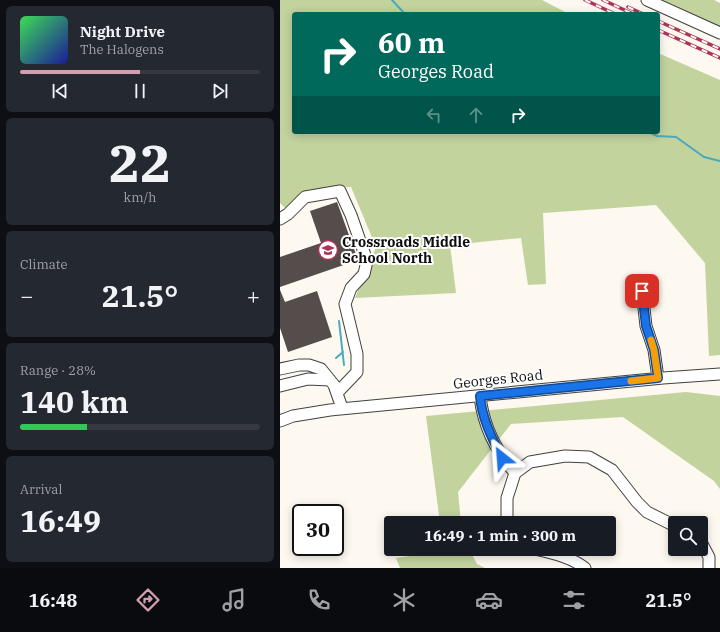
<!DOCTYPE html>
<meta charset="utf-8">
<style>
body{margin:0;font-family:"IBM Plex Serif",serif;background:#242831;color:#f1f3f6;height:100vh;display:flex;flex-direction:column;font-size:15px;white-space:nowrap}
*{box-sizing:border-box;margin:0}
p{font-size:13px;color:#9ea1a6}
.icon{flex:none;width:22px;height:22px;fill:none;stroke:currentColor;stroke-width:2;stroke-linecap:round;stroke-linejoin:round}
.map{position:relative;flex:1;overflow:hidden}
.panel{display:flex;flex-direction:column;gap:6px;padding:6px;background:#0d0f14;width:280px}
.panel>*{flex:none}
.guide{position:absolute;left:12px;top:12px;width:368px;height:122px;border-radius:4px;box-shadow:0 2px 10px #0003;background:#00695c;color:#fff;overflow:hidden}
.buttons{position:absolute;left:388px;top:516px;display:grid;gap:8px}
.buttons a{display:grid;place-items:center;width:40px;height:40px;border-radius:4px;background:#171b24;box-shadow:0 2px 10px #0003;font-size:20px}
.speed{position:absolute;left:12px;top:504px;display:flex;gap:8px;font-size:20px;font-weight:700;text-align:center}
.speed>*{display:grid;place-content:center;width:52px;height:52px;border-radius:50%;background:#171b24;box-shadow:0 2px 10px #0003;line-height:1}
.speed .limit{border:2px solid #111;border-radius:6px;background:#fff;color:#111}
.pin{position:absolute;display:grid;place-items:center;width:34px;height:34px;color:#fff;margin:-17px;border-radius:8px;box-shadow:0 2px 6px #0006}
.me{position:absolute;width:44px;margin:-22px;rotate:332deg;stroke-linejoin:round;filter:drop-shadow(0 0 3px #0008)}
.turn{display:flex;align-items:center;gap:14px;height:84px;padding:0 20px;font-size:18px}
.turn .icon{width:52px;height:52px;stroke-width:2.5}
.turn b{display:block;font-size:28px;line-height:34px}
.lanes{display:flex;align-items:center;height:38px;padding:0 20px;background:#0003;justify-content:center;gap:20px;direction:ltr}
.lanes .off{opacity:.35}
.big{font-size:30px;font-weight:700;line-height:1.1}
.panel .tile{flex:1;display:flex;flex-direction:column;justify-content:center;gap:6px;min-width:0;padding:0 14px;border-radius:6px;background:#242831}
.panel .dial{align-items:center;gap:0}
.dial b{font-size:52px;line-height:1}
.song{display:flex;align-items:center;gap:12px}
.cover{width:48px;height:48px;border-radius:6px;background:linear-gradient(135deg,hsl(130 70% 55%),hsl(240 70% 35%))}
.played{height:4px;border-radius:2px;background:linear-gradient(90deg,#d39eae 50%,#363941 50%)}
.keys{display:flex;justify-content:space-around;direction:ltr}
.heat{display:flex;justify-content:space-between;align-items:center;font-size:22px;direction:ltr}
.charge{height:6px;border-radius:3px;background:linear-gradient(90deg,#34c759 28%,#363941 0)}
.trip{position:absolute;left:104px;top:516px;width:232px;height:40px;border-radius:4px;background:#171b24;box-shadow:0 2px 10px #0003;font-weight:700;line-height:40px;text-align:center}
.dock{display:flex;height:64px;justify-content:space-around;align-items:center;background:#090b0e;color:#9ea1a6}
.dock .icon{width:28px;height:28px}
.dock .selected{color:#d39eae}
.dock b{font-size:18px;color:#f1f3f6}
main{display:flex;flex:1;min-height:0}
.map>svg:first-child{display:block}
</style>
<main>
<section class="panel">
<div class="tile">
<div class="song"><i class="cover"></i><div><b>Night Drive</b><p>The Halogens</p></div></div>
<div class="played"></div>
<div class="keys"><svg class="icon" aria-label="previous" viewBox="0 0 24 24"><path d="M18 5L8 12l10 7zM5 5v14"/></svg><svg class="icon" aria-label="pause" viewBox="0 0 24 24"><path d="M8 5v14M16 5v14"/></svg><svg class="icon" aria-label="next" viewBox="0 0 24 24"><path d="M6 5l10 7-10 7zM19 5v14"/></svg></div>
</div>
<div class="tile dial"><b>22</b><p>km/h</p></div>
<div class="tile"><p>Climate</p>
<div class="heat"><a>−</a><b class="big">21.5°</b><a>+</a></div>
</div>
<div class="tile"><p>Range · 28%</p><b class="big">140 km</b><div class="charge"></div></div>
<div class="tile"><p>Arrival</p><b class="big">16:49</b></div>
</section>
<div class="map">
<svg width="440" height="568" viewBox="0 0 440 568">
<rect width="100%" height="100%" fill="#fdf8f0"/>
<path fill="#c2d39e" d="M0 0H262L289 14H14V132H378V53L440 80V355L429 356 425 263 376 205 263 213 266 284 248 285 241 238 170 245 176 293 75 298 96 247 71 187 43 188 7 210 0 203Z
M377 0H434L440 3V28Z
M406 392 440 396V489L434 481 343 417 231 424 178 492 181 523H160L146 416Z
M164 549H189L197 564 205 568H120L116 558 164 551Z"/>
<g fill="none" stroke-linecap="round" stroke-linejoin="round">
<path stroke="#49aabe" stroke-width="2" d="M112 0 125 14
M369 132 377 136 396 137 424 157 440 161
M59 321 64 365
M56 358 63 352"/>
</g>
<path fill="#554d4b" d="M57 202 78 260 0 287V257L41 243 30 211Z
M0 290 5 302 37 291 52 337 8 352 0 328Z"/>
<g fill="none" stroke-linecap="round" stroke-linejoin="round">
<g stroke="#414141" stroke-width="13">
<path id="minor" d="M367 0 440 33
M0 219 8 214 25 197 60 191 71 215 87 261 84 274 71 288 65 304 77 354V372L57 393
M362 291 366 326 374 350 378 378
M0 369 19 365H29L41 369 54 385 62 408
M0 386 28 379 50 380
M200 396C203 425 216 451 235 473
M0 421 13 416 50 410 383 378 440 374
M229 523 227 520V498L235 473 250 462 285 456 309 457 332 470 357 502 367 512 395 526
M421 542 429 557V568
M255 549C272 553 291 557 305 568"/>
</g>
<use href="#minor" stroke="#fff" stroke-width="11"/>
<g stroke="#ae3557" stroke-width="3.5">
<path id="rail" d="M305 0 335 14
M323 0 353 14
M348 7 363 14
M378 21 440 49
M378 30 440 58"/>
</g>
<use href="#rail" stroke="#fff" stroke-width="2" stroke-dasharray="6" stroke-linecap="butt"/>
</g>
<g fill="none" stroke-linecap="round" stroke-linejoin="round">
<g stroke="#114b97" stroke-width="10">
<path id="route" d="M222 458C212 438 202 419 200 396L378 378 374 350 366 326 362 291"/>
</g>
<use href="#route" stroke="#1a73e8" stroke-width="7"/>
<path stroke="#f59e0b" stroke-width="7" d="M351 381 378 378 374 350 371 340"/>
</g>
<defs>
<g id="school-ring" transform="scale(1)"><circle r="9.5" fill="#fff" stroke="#ae3557" stroke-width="1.5"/><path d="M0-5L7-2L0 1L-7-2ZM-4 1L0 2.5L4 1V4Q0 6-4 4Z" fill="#ae3557"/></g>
</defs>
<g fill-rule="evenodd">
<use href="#school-ring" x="48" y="250"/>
</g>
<g text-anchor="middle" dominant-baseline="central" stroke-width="4" stroke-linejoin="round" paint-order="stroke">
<g font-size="14" font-weight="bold" fill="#0e0e0e" stroke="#fff" text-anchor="start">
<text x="62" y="242">Crossroads Middle<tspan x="62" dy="16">School North</tspan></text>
</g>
<g font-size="14" fill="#0e0e0e" stroke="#fff">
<text transform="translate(218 379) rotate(-6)">Georges Road</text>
</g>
</g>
</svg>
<div class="buttons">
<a><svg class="icon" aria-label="search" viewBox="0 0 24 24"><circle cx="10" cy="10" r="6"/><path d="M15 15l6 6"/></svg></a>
</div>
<div class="speed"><div class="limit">30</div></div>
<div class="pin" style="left:362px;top:291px;background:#d93025"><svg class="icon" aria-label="arrive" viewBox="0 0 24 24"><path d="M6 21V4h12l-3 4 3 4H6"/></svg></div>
<svg class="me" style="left:222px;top:458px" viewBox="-20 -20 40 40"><path d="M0-17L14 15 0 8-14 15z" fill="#1a73e8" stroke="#fff" stroke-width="4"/></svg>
<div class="trip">16:49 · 1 min · 300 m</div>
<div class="guide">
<div class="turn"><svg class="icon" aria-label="right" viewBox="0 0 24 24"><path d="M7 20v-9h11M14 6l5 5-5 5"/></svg><div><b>60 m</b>Georges Road</div></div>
<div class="lanes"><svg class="icon off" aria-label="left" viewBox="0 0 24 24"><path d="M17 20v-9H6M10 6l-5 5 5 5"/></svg><svg class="icon off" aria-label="ahead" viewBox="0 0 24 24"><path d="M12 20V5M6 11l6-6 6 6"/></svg><svg class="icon" aria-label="right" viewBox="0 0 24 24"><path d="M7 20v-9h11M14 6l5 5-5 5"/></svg></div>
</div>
</div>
</main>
<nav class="dock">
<b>16:48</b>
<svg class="icon selected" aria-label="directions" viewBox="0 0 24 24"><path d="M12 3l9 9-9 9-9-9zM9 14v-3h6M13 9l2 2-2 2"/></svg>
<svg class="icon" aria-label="music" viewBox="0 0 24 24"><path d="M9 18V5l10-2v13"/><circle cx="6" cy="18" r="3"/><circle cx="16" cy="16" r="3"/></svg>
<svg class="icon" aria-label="phone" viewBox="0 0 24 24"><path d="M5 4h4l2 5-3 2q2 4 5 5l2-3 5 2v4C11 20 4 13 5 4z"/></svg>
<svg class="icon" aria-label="climate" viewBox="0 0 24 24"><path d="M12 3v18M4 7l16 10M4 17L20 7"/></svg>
<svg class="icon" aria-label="car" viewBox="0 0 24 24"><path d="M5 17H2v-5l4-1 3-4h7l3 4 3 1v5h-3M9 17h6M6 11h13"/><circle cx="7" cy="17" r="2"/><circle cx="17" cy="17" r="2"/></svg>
<svg class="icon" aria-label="filters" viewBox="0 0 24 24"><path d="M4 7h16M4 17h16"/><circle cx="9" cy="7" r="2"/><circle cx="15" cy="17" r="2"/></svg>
<b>21.5°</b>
</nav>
